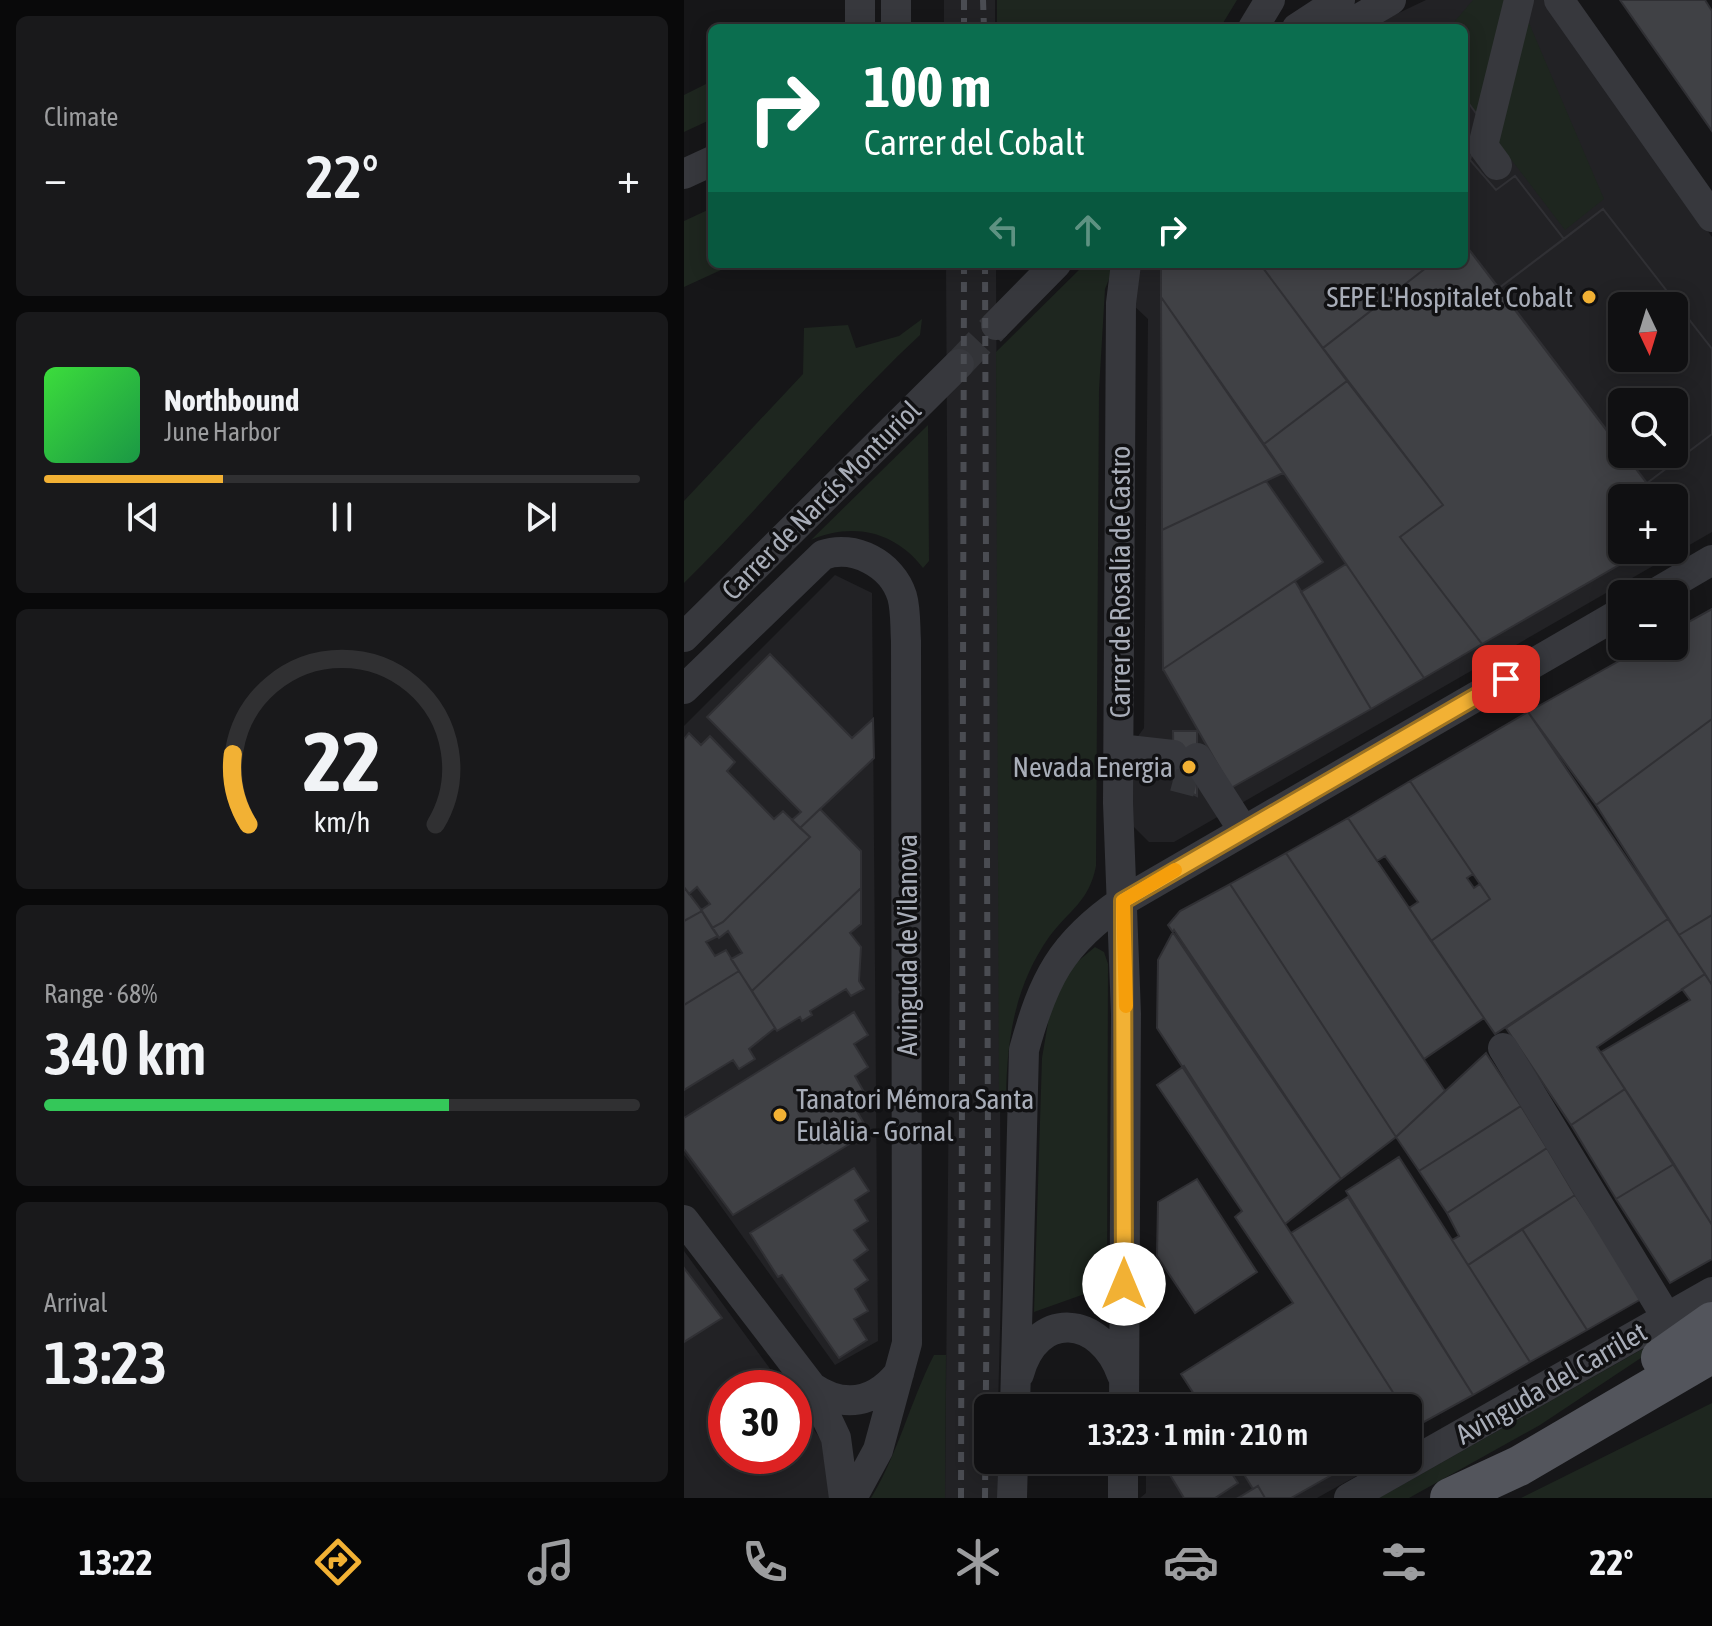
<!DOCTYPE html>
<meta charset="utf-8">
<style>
body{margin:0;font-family:"Asap Condensed",sans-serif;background:#19191b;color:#f1f3f6;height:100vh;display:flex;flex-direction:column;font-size:30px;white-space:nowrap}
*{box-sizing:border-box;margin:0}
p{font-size:26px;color:#9c9d9f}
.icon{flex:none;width:44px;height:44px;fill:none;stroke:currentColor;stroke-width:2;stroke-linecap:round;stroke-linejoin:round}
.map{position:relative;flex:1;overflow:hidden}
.details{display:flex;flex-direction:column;gap:16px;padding:16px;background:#09090a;width:684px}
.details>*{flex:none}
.guide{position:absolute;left:24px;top:24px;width:760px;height:244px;border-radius:12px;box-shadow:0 4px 20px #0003,0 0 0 2px #303032;background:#0b6e4f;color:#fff;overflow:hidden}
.needle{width:52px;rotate:176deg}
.buttons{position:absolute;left:924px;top:292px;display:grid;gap:16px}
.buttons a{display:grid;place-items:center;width:80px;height:80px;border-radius:12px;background:#101012;box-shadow:0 4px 20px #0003,0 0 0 2px #303032;font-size:40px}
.speed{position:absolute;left:24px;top:1370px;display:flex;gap:16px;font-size:40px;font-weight:700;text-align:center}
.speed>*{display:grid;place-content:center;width:104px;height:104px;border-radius:50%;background:#101012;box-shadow:0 4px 20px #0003,0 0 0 2px #303032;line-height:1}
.speed .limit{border:12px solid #d22;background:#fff;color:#111}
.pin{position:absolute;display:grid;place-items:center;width:68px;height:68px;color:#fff;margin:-34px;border-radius:16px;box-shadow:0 4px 12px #0006}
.me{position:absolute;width:88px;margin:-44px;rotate:0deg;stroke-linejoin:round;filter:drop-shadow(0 0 6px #0008)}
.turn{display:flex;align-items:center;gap:28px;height:168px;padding:0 24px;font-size:36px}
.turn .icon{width:104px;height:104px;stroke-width:2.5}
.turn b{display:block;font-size:56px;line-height:68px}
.lanes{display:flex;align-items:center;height:76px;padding:0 24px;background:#0003;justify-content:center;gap:40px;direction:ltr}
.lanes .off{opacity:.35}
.big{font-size:60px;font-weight:600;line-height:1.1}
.details .tile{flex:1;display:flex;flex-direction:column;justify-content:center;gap:12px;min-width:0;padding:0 28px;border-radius:12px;background:#19191b}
.details .dial{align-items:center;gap:0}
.dial svg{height:208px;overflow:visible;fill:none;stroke:#303032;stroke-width:7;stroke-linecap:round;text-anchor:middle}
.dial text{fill:#f1f3f6;stroke:none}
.song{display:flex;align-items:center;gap:24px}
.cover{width:96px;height:96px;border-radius:12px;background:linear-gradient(135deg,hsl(120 70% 55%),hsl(140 70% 35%))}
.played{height:8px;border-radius:4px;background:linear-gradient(90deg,#f2b134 30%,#303032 30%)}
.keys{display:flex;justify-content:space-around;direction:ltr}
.heat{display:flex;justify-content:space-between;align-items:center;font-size:44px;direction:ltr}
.charge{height:12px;border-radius:6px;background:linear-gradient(90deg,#34c759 68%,#303032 0)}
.trip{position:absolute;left:290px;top:1394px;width:448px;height:80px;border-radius:12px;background:#101012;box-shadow:0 4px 20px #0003,0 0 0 2px #303032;font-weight:600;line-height:80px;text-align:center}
.tab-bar{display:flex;height:128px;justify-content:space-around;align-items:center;background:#060607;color:#9c9d9f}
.tab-bar .icon{width:56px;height:56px}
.tab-bar .selected{color:#f2b134}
.tab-bar b{font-size:36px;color:#f1f3f6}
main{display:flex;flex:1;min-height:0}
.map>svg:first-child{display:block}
</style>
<main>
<section class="details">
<div class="tile"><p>Climate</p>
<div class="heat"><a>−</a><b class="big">22°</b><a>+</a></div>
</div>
<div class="tile">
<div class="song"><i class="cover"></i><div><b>Northbound</b><p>June Harbor</p></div></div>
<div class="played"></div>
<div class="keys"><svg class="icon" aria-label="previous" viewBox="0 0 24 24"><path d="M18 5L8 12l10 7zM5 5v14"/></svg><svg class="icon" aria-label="pause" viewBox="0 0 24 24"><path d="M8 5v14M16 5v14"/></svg><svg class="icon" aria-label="next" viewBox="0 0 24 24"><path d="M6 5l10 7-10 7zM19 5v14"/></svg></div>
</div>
<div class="tile dial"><svg viewBox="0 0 100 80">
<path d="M14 69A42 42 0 1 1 86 69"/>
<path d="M14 69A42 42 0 0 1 8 42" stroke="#f2b134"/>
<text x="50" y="56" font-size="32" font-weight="700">22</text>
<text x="50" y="72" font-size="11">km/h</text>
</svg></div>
<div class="tile"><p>Range · 68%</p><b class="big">340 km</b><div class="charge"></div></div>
<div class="tile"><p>Arrival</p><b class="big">13:23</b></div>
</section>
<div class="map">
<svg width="1028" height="1498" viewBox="0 0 1028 1498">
<rect width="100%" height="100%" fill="#161618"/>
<path fill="#222225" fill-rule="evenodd" d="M260 0H311V28H260Z
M742 0H861L1028 237V532L490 842H465L449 826 446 747 460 728 464 319 448 304 452 264H780V28H683ZM938 306H990V358H938ZM938 402H990V454H938ZM938 498H990V550H938Z
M262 264H312L317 1290 314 1408H304V1460H313V1498H261L266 966Z
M151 575 188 593 194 1341 151 1365 0 1155V726Z
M0 1251 100 1388H42V1456H110V1402L145 1451 146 1498H0Z
M462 1460H701L633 1498H456L462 1493Z"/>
<path fill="#1e261f" d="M313 0H553L536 28H313Z
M789 0H829L797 120 780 97V28H765Z
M839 9 920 199 881 230 807 133Z
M28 81V119L0 132V95Z
M28 208V264H50L0 287V221Z
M401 264H431L421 289 415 390 412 866C405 902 385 910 365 937 328 990 322 1047 322 1109L315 1113 312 352Z
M238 319 236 335C152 413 82 503 0 583V501L119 374 120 328 164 325 172 348 215 336Z
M244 425 245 561 239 568C211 531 168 522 127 540Z
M411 947 420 952 424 964 423 1286 350 1312 358 1058 366 1011 387 967Z
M994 1329 996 1332 856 1425 725 1498H695Z
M250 1355H262L261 1498H187C214 1454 226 1402 250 1355Z
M1028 1403V1498H837Z"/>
<path fill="#404145" stroke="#303034" stroke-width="2" fill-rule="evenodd" d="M936 0H1021L1028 11V131Z
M780 97 797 120 786 160 812 190 831 176 880 239 815 288 780 243Z
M780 97 797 120 786 160 812 190 831 176 880 239 919 209 1028 349V434L963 483 941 454H990V402H938V450L780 243ZM938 306H990V358H938Z
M919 209 1028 349V434L963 483 941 454H990V402H938V450L815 288ZM938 306H990V358H938Z
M780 243 974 498H938V550H961L798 644 716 537 759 505 639 348 747 264H780Z
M477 264H576L663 381 580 444 477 297Z
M576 264H747L639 348Z
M477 297 599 473 478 530Z
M663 381 759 505 716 537 798 644 740 678 580 444Z
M582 481 639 562 479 669 478 530Z
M662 564 740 678 687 709 617 592Z
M611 581 687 709 547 788 479 669Z
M1028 609V719L912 805 844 712 962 646H990V630Z
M86 654 168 738 189 719 190 758 116 828 108 820 117 812 23 717Z
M844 712 984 919 811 1034 747 941 806 899 726 781Z
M1028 719V915L995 935 912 805Z
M489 731H513V796L490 784Z
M5 733 17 745 26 736 51 762 43 771 90 819 99 811 126 837 39 922 28 928 17 910 26 904 13 887 5 894 0 887V739Z
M726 781 789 874 783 878 790 888 796 884 806 899 747 941 725 908 734 902 701 856 693 861 664 818Z
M136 809 177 851V888L68 991 47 959 58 953 44 931 35 938 28 928 39 922 126 837 116 828Z
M664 818 800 1018 740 1059 602 853Z
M602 853 761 1091 712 1137 546 884Z
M546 884 712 1137 657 1179 484 925 496 911Z
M0 887 18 911 0 921Z
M177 888V924L166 933 177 947 175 981 180 989 167 996 162 989 126 1011 128 1015 118 1021 116 1017 93 1031 68 991Z
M18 911 34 936 22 942 31 956 42 950 55 971 0 1005V921Z
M1028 915V985L995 935Z
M984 919 1021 974 913 1047 941 1089 887 1125 822 1028Z
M490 930 657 1179 601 1224 473 1028 474 960Z
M55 971 91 1028 65 1049 71 1059 55 1069 49 1060 0 1090V1005Z
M1021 974 1028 985V1225L917 1052 1006 1000 998 989Z
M170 1012 184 1035 170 1044 184 1067 171 1076 184 1099 171 1108 185 1132 49 1215 0 1149V1118Z
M802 1053 837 1106 735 1171 712 1137Z
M500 1066 601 1224 719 1408H519L497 1374 609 1303 551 1217 558 1211 473 1085Z
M941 1089 990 1164 932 1199 887 1125Z
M837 1106 863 1148 763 1213 735 1171Z
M863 1148 891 1195 784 1265 768 1240 775 1236 763 1213Z
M715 1157 846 1362 789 1395 662 1191Z
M990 1164 1028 1225V1259L986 1283 932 1199Z
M170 1168 185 1191 171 1200 184 1221 170 1230 184 1250 170 1260 184 1280 171 1289 184 1311 170 1319 183 1340 155 1358 98 1275 94 1277 66 1233Z
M513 1179 573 1272 511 1313 473 1256 474 1202Z
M891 1195 959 1298 903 1330 838 1229Z
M664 1197 789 1395 731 1427 724 1416V1408H719L607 1233Z
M838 1229 903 1330 846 1362 784 1265Z
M0 1268 38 1318 0 1342Z
M477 1460H539L554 1483 531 1498H500Z
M551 1460H674L607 1498H581L574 1486 569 1489Z
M574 1486 581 1498H554Z"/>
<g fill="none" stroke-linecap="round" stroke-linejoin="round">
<path stroke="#333438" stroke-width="30" stroke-dasharray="30 15" stroke-linecap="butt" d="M275 364 312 325
M490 776 513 782"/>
<path stroke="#37383d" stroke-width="30" d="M176 0V28
M875 0 1028 217
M212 28V0
M569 28 586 0
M613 28 656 0
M659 28 707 0
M813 165 799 146 835 0
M0 174 28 161
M312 325 372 264
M970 594 1028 560
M0 637 275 364
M0 689 139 555C170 544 208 564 218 596 222 610 221 626 222 641L223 1343 194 1450 168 1498
M435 749 489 755
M513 758 559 830
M819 1048 983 1318
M0 1220 128 1387C160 1409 191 1403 215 1373
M335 1374C352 1309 417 1315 438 1375
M128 1387 152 1438 160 1498
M331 1408 340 1050C359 980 377 943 439 901L938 612
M440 1408 442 1014 434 803 437 303 442 264
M328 1498 329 1460
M439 1498V1460
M665 1498 1028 1292"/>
<path stroke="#53555c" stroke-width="40" d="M977 1358 1028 1322
M766 1498 835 1466 1028 1353"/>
<path stroke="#4a4c52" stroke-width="6" stroke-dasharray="10 8" stroke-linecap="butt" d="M280 0V28
M299 0 300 28
M277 1498 280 264
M301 1498 304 1147 301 264"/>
</g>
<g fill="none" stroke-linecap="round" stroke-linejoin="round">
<g stroke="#9d7322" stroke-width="20">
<path id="route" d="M440 1284 439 901 822 679"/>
</g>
<use href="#route" stroke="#f2b134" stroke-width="14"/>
<path stroke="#f59e0b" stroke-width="14" d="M442 1006 439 901 491 870"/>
</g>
<g fill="#f2b134" stroke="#111113" stroke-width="3">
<circle cx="905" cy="297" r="8"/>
<circle cx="505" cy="767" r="8"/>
<circle cx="96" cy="1115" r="8"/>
</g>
<g text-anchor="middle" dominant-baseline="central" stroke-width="7" stroke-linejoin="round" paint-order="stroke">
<g font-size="28" fill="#a8adb8" stroke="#111113" text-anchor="end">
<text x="889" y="297">SEPE L'Hospitalet Cobalt</text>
<text x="489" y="767">Nevada Energia</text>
<text x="112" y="1099" text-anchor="start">Tanatori Mémora Santa<tspan x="112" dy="32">Eulàlia - Gornal</tspan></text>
</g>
<g font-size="28" fill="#a8adb8" stroke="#111113">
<text transform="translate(137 500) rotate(-45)">Carrer de Narcís Monturiol</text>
<text transform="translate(436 582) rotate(-90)">Carrer de Rosalía de Castro</text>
<text transform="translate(223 945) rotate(-90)">Avinguda de Vilanova</text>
<text transform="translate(867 1383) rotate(-30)">Avinguda del Carrilet</text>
</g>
</g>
</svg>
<div class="buttons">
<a><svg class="needle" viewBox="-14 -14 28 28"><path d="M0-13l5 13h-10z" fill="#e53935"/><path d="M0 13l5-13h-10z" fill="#9c9d9f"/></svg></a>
<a><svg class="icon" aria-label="search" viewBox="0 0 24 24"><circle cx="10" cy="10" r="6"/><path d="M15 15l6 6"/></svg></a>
<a>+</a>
<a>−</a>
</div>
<div class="speed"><div class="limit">30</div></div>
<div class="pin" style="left:822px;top:679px;background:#d93025"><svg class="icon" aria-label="arrive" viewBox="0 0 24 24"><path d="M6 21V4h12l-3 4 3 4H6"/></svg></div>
<svg class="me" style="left:440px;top:1284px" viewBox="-20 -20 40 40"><circle r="19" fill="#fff"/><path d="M0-13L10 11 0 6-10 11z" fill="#f2b134"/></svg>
<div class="trip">13:23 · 1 min · 210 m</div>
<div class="guide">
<div class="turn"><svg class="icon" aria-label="right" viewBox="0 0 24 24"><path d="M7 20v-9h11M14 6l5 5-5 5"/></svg><div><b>100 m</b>Carrer del Cobalt</div></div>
<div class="lanes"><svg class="icon off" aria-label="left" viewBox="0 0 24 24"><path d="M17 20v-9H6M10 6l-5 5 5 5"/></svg><svg class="icon off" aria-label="ahead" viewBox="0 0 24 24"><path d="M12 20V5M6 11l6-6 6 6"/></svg><svg class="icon" aria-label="right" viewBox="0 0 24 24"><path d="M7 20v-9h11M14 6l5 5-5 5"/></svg></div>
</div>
</div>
</main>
<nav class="tab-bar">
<b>13:22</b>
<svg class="icon selected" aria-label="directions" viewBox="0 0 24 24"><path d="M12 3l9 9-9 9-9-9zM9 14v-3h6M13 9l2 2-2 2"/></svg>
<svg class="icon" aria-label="music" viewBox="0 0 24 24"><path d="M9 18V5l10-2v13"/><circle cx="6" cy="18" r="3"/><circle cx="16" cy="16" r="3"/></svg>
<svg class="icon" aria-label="phone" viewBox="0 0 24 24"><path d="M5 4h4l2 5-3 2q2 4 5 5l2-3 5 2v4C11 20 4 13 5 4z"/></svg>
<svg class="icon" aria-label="climate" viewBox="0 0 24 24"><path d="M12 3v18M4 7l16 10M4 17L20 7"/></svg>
<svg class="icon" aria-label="car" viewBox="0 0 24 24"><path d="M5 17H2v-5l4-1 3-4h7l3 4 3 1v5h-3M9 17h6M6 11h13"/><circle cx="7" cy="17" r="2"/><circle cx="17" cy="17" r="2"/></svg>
<svg class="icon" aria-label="filters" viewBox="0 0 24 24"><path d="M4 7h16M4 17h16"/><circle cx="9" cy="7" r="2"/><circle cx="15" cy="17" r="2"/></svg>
<b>22°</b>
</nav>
